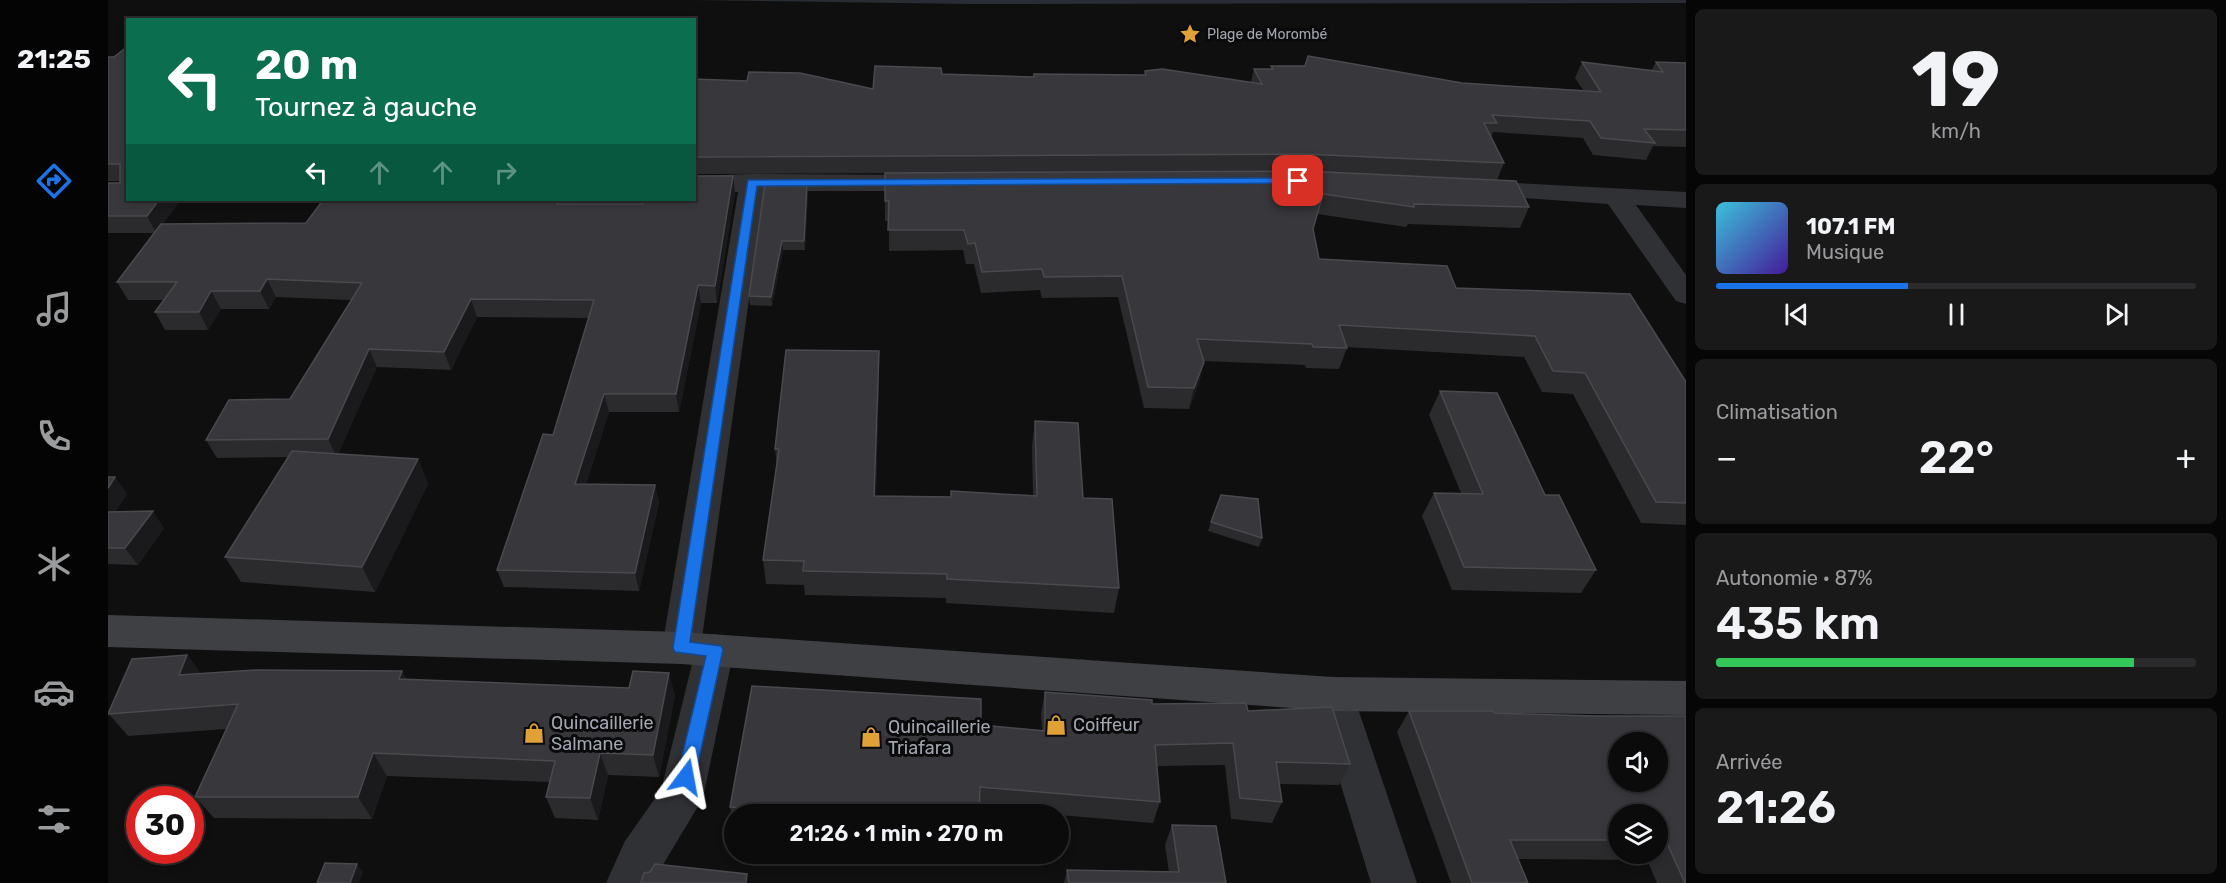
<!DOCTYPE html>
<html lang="fr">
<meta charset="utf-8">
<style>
body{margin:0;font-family:Rubik,sans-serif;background:#19191a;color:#f1f3f6;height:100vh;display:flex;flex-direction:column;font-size:22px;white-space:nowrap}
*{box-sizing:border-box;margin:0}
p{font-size:20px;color:#9a9b9d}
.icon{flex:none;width:33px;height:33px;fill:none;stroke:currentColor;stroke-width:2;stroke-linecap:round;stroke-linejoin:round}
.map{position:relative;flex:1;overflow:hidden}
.panel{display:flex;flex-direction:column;gap:9px;padding:9px;background:#060607;width:540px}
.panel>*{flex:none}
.top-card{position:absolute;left:18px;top:18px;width:570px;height:183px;border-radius:0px;box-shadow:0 3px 9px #0003,0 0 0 2px #2b2b2d;background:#0b6e4f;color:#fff;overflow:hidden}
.tools{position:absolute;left:1500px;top:732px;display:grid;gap:12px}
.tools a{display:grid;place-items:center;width:60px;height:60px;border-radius:50%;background:#0b0b0c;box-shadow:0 3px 9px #0003,0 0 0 2px #2b2b2d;font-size:30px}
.speed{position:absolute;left:18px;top:786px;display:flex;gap:12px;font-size:30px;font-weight:700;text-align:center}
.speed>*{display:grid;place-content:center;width:78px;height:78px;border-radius:50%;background:#0b0b0c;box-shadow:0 3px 9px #0003,0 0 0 2px #2b2b2d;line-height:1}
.speed .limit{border:9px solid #d22;background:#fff;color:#111}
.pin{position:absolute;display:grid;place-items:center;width:51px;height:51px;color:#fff;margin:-26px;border-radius:12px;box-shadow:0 3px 9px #0006}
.me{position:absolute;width:66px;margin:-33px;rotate:13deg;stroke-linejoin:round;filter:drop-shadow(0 0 4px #0008)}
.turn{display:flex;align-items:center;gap:21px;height:126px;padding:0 30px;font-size:27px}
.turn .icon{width:78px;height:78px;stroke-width:2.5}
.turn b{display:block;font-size:42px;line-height:51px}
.lanes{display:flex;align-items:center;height:57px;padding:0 30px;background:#0003;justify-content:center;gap:30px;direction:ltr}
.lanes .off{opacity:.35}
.big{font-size:45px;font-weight:600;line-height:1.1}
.panel .tile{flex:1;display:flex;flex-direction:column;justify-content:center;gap:9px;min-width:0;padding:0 21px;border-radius:9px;background:#19191a}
.panel .dial{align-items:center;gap:0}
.dial b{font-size:78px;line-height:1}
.song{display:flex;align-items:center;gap:18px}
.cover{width:72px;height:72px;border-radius:9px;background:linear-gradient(135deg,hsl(190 70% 55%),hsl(260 70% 35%))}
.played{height:6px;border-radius:3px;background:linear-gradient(90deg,#1a73e8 40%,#2b2b2d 40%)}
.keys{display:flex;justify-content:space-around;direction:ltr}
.heat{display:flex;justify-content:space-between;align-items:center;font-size:33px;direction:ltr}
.charge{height:9px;border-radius:4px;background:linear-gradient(90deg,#34c759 87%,#2b2b2d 0)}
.trip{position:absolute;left:616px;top:804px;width:345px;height:60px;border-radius:30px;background:#0b0b0c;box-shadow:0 3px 9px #0003,0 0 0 2px #2b2b2d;font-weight:600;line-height:60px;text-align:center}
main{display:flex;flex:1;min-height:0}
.dock{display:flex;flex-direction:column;width:108px;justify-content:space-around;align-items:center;background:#040405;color:#9a9b9d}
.dock .icon{width:42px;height:42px}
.dock .on{color:#1a73e8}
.dock b{font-size:27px;color:#f1f3f6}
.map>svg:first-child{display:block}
</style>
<main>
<nav class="dock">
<b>21:25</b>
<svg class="icon on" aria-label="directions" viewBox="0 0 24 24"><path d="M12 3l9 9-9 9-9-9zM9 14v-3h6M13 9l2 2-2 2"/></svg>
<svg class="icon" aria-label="music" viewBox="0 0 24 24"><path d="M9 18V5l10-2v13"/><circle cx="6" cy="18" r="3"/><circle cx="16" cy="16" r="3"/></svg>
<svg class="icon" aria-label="phone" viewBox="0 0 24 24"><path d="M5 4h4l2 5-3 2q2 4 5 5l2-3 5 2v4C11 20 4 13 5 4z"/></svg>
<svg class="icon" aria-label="climate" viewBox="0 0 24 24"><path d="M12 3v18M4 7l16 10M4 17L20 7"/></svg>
<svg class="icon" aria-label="car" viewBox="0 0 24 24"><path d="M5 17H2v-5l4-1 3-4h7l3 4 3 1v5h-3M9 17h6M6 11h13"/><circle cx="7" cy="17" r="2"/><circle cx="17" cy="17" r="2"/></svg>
<svg class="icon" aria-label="filters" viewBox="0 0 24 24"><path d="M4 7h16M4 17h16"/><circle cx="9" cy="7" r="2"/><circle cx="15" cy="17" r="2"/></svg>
</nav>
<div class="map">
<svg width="1578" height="883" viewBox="0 0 1578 883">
<rect width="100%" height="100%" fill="#0f0f10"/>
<path fill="#272d32" d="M584 0H1578V3L861 4Z"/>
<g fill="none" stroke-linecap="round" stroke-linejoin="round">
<path fill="#303135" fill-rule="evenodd" d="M644 174 822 175 831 178 835 183 831 188 822 191H656L594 638 607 634 621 639 626 650 595 798 544 883H498L517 841 553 790 585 660 573 664 559 659 554 648 630 192H586V176Z
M1368 181 1578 192V208L1528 205 1578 275V304L1568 301 1500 204 1359 194 1355 189 1359 184Z
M1225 677 1239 682 1245 694 1309 883H1263L1205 694 1211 682Z"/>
<path fill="#3e4044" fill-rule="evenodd" d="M0 615 573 632 1225 677 1578 681V715L1225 711 573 664 0 647Z"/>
</g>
<path fill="#2b2b2e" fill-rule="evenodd" d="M0 57H6L55 224 198 223 460 204H535L627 193 609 303H593L571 412H501L478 484 547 485 551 503 531 591 396 587 389 570 445 435 481 318 369 317 343 370 269 367 230 454 310 459 320 484 267 592 133 582 117 557 180 457 109 458 98 440 182 399 243 300 168 297 161 309H113L100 330H57L47 312 56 300H20L9 282 46 233H0V183H12V181H0Z
M1474 62 1543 71 1548 62 1578 63V147L1545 146 1538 160 1485 155 1475 138 1385 132 1383 138 1396 163 1389 180 1421 207 1412 228 1300 224 1298 227 1209 214 1205 229 1211 259 1348 288 1578 382V525L1533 523 1465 394 1434 392 1416 357 1238 347 1239 348 1231 369 1198 368 1197 365 1096 361 1091 383 1081 409 1036 408 1010 297 934 298 932 290 873 293 866 264H858L855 250 781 251V221H777V173L586 174V79L765 89 834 74 926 77 1036 75 1037 71 1143 82 1146 69H1163V66L1354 83 1475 90 1467 78Z
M699 184 700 193 697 250H675L664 306 642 305 641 296Z
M771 351V375L768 496 843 497 925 495 924 446 927 421 975 498 1011 588 1006 613 838 603V598L697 595 696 585 658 584 655 560 669 468 667 449Z
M1332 391 1437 495 1488 570 1473 593 1344 590 1314 516 1326 493H1353L1321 415Z
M0 477H7L19 494 7 512 56 528 30 565 0 564Z
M1103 522 1154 538 1151 547 1100 531Z
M79 655 93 674 294 671 299 680 567 695 551 777 500 775 490 820 447 818 438 797 442 782 279 776 264 819 106 818 87 797 118 729 20 736 0 713Z
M937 692 1044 704 1140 711 1242 764 1231 785 1171 784 1174 802 1164 823 1123 819 1117 765 1049 766 1052 802 1045 823 871 808V814H627L626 828 622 807 873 725 934 730 933 713Z
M1301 711 1487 716H1578V883H1549L1539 860 1410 859 1420 883H1343L1289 732ZM1510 814H1550V854H1510Z
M1064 825 1118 883H956L959 870 1061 872 1057 845Z"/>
<path fill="#1a1a1c" d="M625 176 627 193 609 303 607 286Z
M699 184 700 193 697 250 696 241Z
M51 200H73L48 233 39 216Z
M451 200H462L454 222 449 204Z
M674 241 675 250 664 306 663 297Z
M159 279 168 297 161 309 152 291Z
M590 285 593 303 571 412 568 394Z
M103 291 113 309 100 330 91 312Z
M363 299 369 317 343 370 336 352Z
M261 349 269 367 229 457 220 439Z
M771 351V375L767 520 766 496Z
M1096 362 1091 383 1081 409 1086 388Z
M496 394 501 412 472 502 467 484Z
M310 459 320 484 267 592 254 567Z
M7 477 19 494 0 523V488Z
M547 485 551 503 531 591 527 573Z
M45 511 56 528 30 565 17 548Z
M79 655 96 678 71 675Z
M294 671 307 693 291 679Z
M561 673 567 695 551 777 545 755Z
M265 753 279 776 264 819 250 797Z
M492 753 500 775 490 820 482 798Z
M249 864 255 872 251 883H242Z"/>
<path fill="#38383c" stroke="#484a4e" stroke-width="1.5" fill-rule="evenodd" d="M20 46V200H51L39 216H0V183H12V164H0V57H6Z
M1200 56 1354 83 1493 92 1474 62 1555 72 1548 62 1578 63V130L1536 129 1547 143 1493 138 1482 121 1384 115 1389 123H1376L1396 163 1195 154 586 157V79L639 81 641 72 692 73 765 89 767 66 833 68 834 74 926 77V74L1038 75 1037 71 1054 69 1154 84 1146 69H1165L1163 66H1197Z
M1196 171 1408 181 1421 207 1306 204V207L1215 194 1205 229 1211 259 1339 266 1348 288 1522 294 1578 382V503L1548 502 1477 373 1445 371 1427 336 1231 325 1239 348 1205 347 1204 344 1089 339 1096 362 1086 388 1040 387 1014 276 936 277 934 269 874 272 867 243 860 244 856 230H780L781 201H777V173Z
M586 176H625L607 286 590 285 568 394H496L467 484 547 485 527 573 389 570 435 434 445 435 486 300 363 299 336 352 261 349 220 439 98 440 121 400 182 399 254 283 159 279 152 291H103L91 312H47L69 282H9L53 224 198 223 215 200H451L449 204H535L536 200H586Z
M657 184H699L696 241H674L663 297 641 296Z
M678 350 771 351 766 496 843 497V491L929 496 927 421 970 423 975 498 1004 499 1011 588 839 579V574L695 571 696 561 655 560 671 449H667Z
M1332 391 1389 393 1437 495H1451L1488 570 1356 567 1326 493 1375 494Z
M184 451 310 459 254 567 117 557Z
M0 477H7L0 488Z
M1113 495 1150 499 1154 538 1103 522Z
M45 511 17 548H0V512Z
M79 655 71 675 147 670 294 671 291 679 521 688 525 671 561 673 545 755 492 753 482 798 438 797 447 761 265 753 250 797H87L130 704 0 714 24 659Z
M644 686 873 699V725L937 731V692L1044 700V704L1138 703 1140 711 1224 707 1242 764 1168 762 1174 802 1132 798 1125 743 1047 745 1052 802 872 787 871 814H743L622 807Z
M1301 711H1385L1386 713 1487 716H1578V883H1577L1558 841H1550V814H1510V840H1402L1420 883H1364ZM1510 742H1550V782H1510Z
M1064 825 1108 826 1118 883H961L959 870 1071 872Z
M217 863 249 864 242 883H209Z
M547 864 639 874 638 883H533L536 873 542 872Z"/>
<path fill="#1a73e8" stroke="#114b97" stroke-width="1.5" d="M1190 178 1196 181 1194 183 649 186 582 642 613 646 615 650 587 777 584 783 578 785 572 783 569 777 598 656 567 652 565 648 640 180Z"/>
<defs>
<g id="sight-bare" transform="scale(1.62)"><path d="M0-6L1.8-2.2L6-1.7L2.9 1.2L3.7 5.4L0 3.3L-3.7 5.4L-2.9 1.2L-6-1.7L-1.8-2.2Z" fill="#e0a237" stroke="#0a0a0b" stroke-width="2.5" paint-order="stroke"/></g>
<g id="shop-bare" transform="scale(1.62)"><path d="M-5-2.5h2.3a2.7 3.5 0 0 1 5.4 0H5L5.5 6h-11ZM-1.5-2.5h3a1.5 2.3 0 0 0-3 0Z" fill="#e0a237" stroke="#0a0a0b" stroke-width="2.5" paint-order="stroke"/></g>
</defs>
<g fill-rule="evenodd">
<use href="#sight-bare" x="1082" y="34"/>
<use href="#shop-bare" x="948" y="725"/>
<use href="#shop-bare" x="426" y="733"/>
<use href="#shop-bare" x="763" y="737"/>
</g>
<g text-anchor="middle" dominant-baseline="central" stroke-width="6" stroke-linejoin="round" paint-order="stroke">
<g font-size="14" fill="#a1a6b0" stroke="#0a0a0b" text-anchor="start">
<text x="1099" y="34">Plage de Morombé</text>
</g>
<g font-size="18" fill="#a1a6b0" stroke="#0a0a0b" text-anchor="start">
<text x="443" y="723">Quincaillerie<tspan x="443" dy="21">Salmane</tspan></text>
<text x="965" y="725">Coiffeur</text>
<text x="780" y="727">Quincaillerie<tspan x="780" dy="21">Triafara</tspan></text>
</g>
</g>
</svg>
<div class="tools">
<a><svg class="icon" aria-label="sound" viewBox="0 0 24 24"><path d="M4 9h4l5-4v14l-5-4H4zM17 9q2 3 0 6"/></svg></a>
<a><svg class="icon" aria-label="layers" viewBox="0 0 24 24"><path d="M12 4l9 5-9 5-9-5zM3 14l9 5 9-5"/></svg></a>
</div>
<div class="speed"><div class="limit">30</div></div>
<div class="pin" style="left:1190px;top:181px;background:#d93025"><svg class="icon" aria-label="arrive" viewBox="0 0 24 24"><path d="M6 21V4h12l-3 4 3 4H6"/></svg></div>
<svg class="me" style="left:578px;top:777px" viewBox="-20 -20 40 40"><path d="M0-17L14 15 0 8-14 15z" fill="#1a73e8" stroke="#fff" stroke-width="4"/></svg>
<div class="trip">21:26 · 1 min · 270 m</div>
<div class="top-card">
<div class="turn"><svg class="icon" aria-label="left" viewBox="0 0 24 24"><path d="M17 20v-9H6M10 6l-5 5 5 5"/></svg><div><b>20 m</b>Tournez à gauche</div></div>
<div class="lanes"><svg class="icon" aria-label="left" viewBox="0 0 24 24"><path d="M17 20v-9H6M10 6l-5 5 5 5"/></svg><svg class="icon off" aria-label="ahead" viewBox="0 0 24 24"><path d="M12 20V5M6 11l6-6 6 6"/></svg><svg class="icon off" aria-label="ahead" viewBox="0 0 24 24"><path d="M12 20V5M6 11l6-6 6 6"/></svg><svg class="icon off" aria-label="right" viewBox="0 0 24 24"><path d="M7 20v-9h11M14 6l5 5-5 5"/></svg></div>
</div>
</div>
<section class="panel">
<div class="tile dial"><b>19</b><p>km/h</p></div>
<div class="tile">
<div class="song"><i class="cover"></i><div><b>107.1 FM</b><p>Musique</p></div></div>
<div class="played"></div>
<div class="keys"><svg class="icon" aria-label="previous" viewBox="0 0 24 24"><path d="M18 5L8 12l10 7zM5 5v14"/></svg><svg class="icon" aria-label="pause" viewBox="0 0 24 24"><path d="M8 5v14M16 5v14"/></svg><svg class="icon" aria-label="next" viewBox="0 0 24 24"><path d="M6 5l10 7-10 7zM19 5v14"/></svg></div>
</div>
<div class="tile"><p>Climatisation</p>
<div class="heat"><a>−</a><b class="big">22°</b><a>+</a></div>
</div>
<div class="tile"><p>Autonomie · 87%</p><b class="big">435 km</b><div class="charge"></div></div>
<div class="tile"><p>Arrivée</p><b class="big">21:26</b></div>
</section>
</main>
